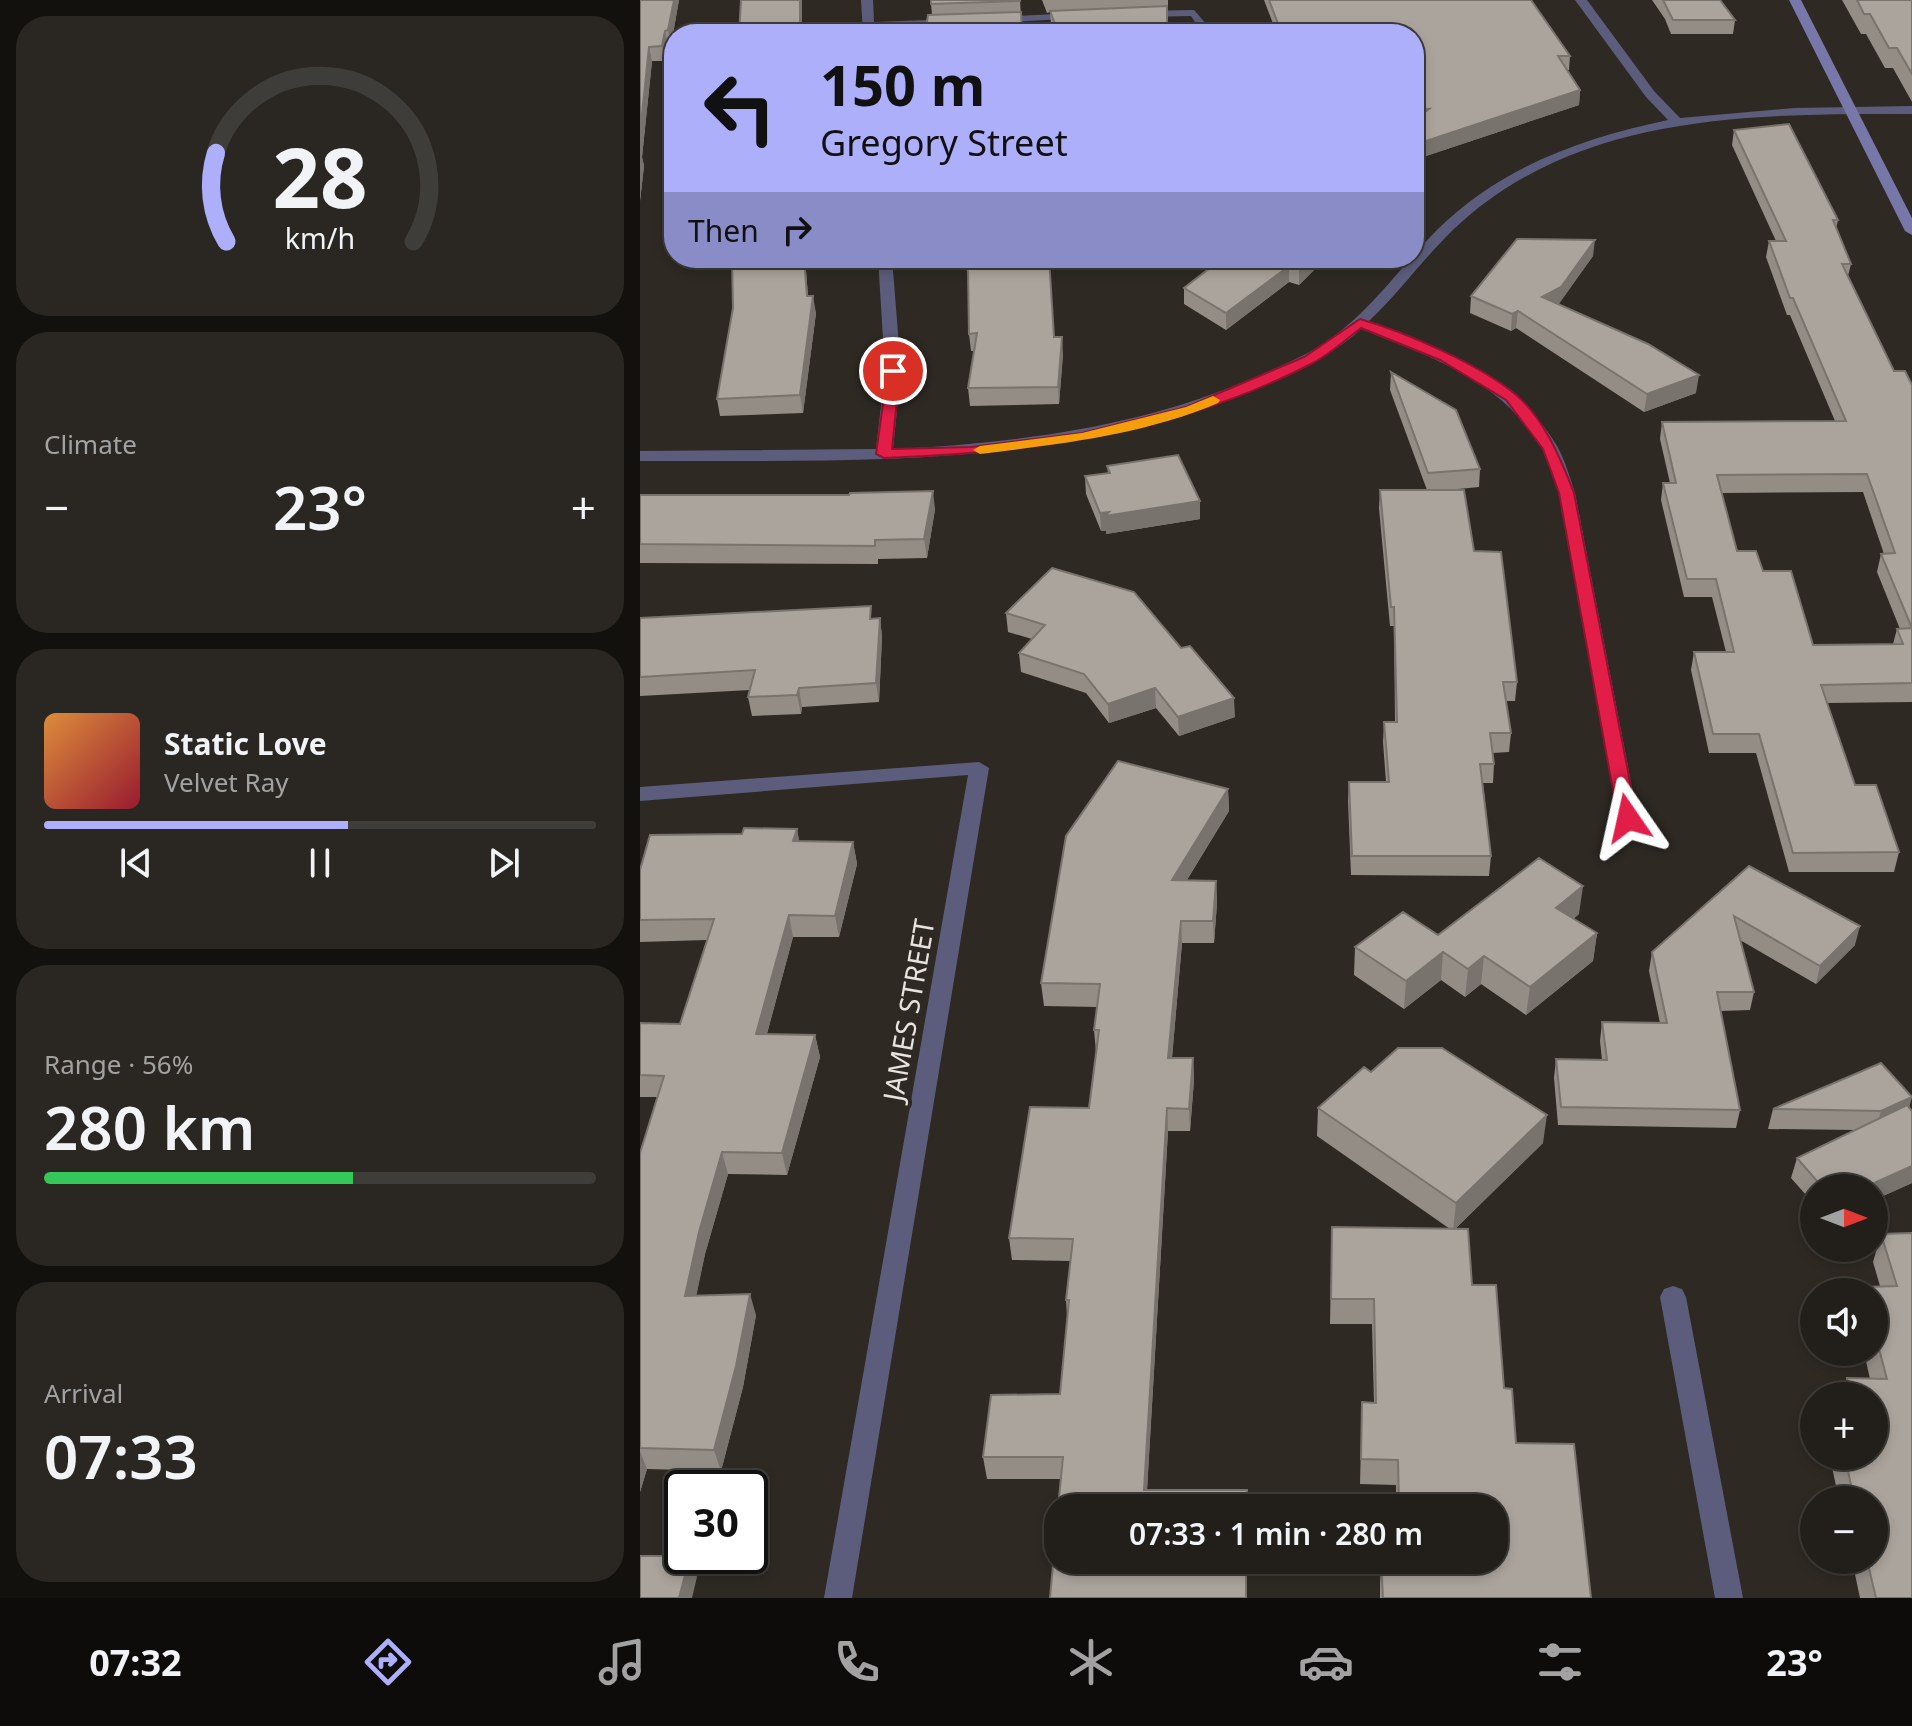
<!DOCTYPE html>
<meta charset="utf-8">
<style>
body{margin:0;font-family:"Noto Sans",sans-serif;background:#2a2723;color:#f1f3f6;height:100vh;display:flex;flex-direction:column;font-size:30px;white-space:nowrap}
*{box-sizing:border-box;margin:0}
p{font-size:26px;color:#a2a2a2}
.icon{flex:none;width:44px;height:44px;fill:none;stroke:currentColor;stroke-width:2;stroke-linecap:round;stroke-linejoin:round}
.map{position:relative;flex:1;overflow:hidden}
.drawer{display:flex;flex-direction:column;gap:16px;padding:16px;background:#13110e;width:640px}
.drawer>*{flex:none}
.top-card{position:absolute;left:24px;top:24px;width:760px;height:244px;border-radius:32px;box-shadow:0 4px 12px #0003,0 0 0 2px #3f3d39;background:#adaffb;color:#111;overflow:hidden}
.needle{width:52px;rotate:90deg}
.controls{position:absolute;left:1160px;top:1174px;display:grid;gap:16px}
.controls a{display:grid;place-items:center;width:88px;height:88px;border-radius:50%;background:#221f1a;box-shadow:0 4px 12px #0003,0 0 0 2px #3f3d39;font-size:40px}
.speed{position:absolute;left:24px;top:1470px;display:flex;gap:16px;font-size:40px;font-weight:700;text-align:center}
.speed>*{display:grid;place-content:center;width:104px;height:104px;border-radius:50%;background:#221f1a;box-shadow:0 4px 12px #0003,0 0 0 2px #3f3d39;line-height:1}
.speed .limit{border:4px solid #111;border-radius:12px;background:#fff;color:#111}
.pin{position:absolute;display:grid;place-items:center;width:68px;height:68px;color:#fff;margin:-34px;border:4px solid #fff;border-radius:50%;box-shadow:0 2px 8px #0007}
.me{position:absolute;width:88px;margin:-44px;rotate:349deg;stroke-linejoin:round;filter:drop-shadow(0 0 6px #0008)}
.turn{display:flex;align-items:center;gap:28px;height:168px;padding:0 24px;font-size:36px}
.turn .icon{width:104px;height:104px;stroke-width:2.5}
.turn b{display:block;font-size:56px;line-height:68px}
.then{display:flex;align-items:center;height:76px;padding:0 24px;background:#0003;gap:16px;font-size:30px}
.big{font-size:60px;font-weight:600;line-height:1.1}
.drawer .tile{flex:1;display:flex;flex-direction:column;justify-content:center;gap:12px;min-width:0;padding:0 28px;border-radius:32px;background:#2a2723}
.drawer .dial{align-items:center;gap:0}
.dial svg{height:208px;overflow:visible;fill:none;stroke:#3f3d39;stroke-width:7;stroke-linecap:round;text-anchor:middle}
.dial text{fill:#f1f3f6;stroke:none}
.song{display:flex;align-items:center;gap:24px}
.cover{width:96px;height:96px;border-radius:12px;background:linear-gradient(135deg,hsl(30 70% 55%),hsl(350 70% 35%))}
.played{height:8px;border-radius:4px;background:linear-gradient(90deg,#adaffb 55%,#3f3d39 55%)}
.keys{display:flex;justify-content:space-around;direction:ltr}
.heat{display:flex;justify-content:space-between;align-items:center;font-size:44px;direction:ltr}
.charge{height:12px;border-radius:6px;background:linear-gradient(90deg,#34c759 56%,#3f3d39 0)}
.trip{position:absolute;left:404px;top:1494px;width:464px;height:80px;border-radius:32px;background:#221f1a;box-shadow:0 4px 12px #0003,0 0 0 2px #3f3d39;font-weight:600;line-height:80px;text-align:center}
.tab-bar{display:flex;height:128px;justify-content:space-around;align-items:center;background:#0e0c0a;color:#a2a2a2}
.tab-bar .icon{width:56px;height:56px}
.tab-bar .selected{color:#adaffb}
.tab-bar b{font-size:36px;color:#f1f3f6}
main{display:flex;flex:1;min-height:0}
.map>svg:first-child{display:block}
</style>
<main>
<section class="drawer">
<div class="tile dial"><svg viewBox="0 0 100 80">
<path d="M14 69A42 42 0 1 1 86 69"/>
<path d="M14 69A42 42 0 0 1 10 35" stroke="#adaffb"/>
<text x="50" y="56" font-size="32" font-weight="700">28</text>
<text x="50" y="72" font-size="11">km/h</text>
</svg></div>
<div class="tile"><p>Climate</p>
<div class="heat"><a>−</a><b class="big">23°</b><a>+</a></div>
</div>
<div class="tile">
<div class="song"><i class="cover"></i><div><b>Static Love</b><p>Velvet Ray</p></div></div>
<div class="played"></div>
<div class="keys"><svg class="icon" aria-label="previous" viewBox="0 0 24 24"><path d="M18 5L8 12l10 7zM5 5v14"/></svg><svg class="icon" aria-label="pause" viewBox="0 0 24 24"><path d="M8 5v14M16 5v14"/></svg><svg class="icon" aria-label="next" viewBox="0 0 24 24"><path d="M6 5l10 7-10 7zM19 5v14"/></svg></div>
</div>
<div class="tile"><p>Range · 56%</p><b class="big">280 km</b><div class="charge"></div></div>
<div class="tile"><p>Arrival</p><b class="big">07:33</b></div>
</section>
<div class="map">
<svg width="1272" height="1598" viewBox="0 0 1272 1598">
<rect width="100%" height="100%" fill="#2e2923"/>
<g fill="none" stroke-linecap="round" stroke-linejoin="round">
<path fill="#5c5d7c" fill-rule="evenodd" d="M221 0H233L234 22 313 19 319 22 313 25 234 29 235 34H223Z
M935 0H947L1014 91 1040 118 1154 108 1272 106V114C1118 114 948 112 825 219 789 250 763 289 729 321 803 351 873 373 917 446 925 460 930 478 935 493L998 818 995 823H981L978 818 919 493C913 478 909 461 901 447 860 379 791 357 721 329 694 354 661 368 627 383 431 471 210 460 0 461V451L236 449 245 371 238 258H252L261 371 253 449C377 443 503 427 618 376 640 366 663 357 683 344 729 314 760 267 797 230 861 167 942 138 1028 120L1006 97Z
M554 10 575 34H563L551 16 500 17 494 14 500 11Z
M436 13 442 16 440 18 357 23 351 20 357 17Z
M339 762 349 768 212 1598H184L328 775 0 801V787Z
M1033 1286 1042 1289 1046 1297 1103 1598H1075L1020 1297 1024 1289Z"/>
<path fill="#7778a9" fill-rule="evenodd" d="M1149 0H1161L1272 218V235L1265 231Z"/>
</g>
<path fill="#938d86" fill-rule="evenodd" d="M0 0H39L31 45H28L25 61H12L2 157 4 166 0 201Z
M380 0 382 34 292 15 291 4Z
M402 0H528V34H415L411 25 410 12 407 13Z
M624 0H891L930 56 929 70H927L940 90 939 105 774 160V34H637Z
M1012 0H1080L1095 20 1093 34H1031L1025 19Z
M1202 0H1272V102L1253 68H1245L1226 34H1221Z
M1094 130 1198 220 1196 229 1211 264 1208 276 1254 371 1272 385V702L1187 703 1215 785 1259 852 1254 872H1149L1116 753H1069L1051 670 1054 652H1086L1072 597H1044L1021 500 1023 483H1030L1020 439 1022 422 1195 421 1150 315H1147L1126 257 1129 241H1136L1092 145ZM1223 492 1244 554H1241L1237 572 1260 629H1257L1253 644 1173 645 1123 571 1097 551 1082 493Z
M953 256 918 304 1056 393 1004 412 876 328 871 331 830 313 831 296Z
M325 258H409L414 337 423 354 419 404 330 406 328 388 334 351H331L329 334 328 278Z
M686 258 659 285 649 282 586 330 544 304V288Z
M166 271 168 296 176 313 163 413 80 416 77 399 93 308Z
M751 372 840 469 839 487 808 490 834 551 877 682 875 701H866L871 733 869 752 853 753 854 764 853 783H843L851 856 849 876 711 875 708 801 709 782H746L743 742 744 722H755L754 626H750L739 508 740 490H787L750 390Z
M467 466 560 501V519L466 534V531H461L446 494 445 476 468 473Z
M0 495 295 509 287 558 238 559V564L0 563Z
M412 568 595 717 539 736 516 708 469 723 446 693 381 672 379 653 392 639 368 632 366 613Z
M0 618H240L242 637 239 702 162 707 161 714 112 716 108 697 110 690 0 696Z
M588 789 589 811 547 880 576 881 577 903 574 943H542L532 1058H553L554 1080 550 1131H528L507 1490 607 1508 421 1479H347L343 1457 420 1394 427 1316 426 1300 430 1261 372 1260 369 1238 449 1108 456 1052 454 1030 457 1007 404 1006 401 983Z
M157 829 159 841 213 842 217 864 199 937H153L127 1034 175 1035 180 1057 147 1175 88 1174 65 1254 56 1295 116 1315 103 1387 81 1471 7 1469 0 1492V1153L18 1097H0V1023L40 1024 67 940 0 942V870L102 834Z
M1109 866 1215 945 1176 984 1100 940 1114 992 1110 1010 1081 1011 1100 1110 1096 1128 918 1125 914 1078 916 1059 962 1060 960 1041 962 1022 1020 1023 1009 971 1012 952Z
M939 914 933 919 957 933 953 961 886 1015 841 984 825 997 801 980 764 1009 714 975 715 947Z
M731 1072 903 1143 815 1229 864 1388 876 1443 951 1598H740V1583L741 1560H854V1508H756V1485L720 1484 722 1402 734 1403 732 1324H690L692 1227 810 1229 677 1136 678 1108Z
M1269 1108 1272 1111V1183L1234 1200V1188H1174V1204L1151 1178 1157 1158 1215 1130 1128 1129 1133 1109Z
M1272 1233V1598H1220L1212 1560H1234V1500H1199L1192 1467 1196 1456H1234V1396H1201L1207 1378 1230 1379 1224 1352H1234V1292H1221L1223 1287 1240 1286 1233 1262 1241 1234Z"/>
<path fill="#78736d" d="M34 0H39L31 45 28 30Z
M160 0H162V34H160Z
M25 31 28 45 25 61 22 46Z
M9 47 12 61 2 157 4 166 0 201V133Z
M940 90 939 105 774 160V145Z
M955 240 953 256 919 304 900 314 902 297Z
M164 258H168L166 271 169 313 167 296Z
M670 258H686L659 285V268Z
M649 266V282L586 330V313Z
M173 296 176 313 163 413 160 395Z
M878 311 876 328 871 331 872 314Z
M422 337 423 354 419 404 418 387Z
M1059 375 1056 393 1004 412 1007 394Z
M293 491 295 509 287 558 284 539Z
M560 501V519L466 534V531H461L460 513Z
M240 618 242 637 239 702 236 683Z
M159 688 162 707 161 714 157 695Z
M515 688 516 708 469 723 468 704Z
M594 698 595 717 539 736 538 717Z
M588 789 589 811 533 902 532 880Z
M157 829 161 850 153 841Z
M213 842 217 864 199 937 195 916Z
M576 881 577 903 574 943 573 921Z
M943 886 939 914 912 936 916 908Z
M149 915 153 937 121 1055 116 1034Z
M541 921 542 943 530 1080 528 1058Z
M1220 926 1215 945 1176 984 1180 966Z
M957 933 953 961 886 1015 890 987Z
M803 952 801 980 764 1009 766 981Z
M844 956 841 984 825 997 828 969Z
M175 1035 180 1057 147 1175 142 1153Z
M553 1058 554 1080 550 1131 549 1109Z
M1272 1097 1267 1116 1235 1131 1241 1111Z
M527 1108 528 1131 506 1508 504 1490Z
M907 1115 903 1143 813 1231 816 1203Z
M82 1152 88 1174 65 1254 52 1317 45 1296 59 1232Z
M1272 1166V1183L1234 1200V1188H1223Z
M110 1294 116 1315 103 1387 81 1471 74 1450Z
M0 1451 7 1469 0 1492Z
M50 1556 57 1577 52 1598H39Z"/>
<path fill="#aba49c" stroke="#78736d" stroke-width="2" fill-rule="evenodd" d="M0 0H34L28 30 25 31 22 46 9 47 0 133Z
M101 0H160V34H99Z
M291 0H380V1L291 4Z
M629 0H891L930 56H918L940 90 774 145V120L789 109 774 110V34H642Z
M1023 0H1080L1095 20H1033Z
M1217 0H1272V74L1257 48H1249L1230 14H1224Z
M527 6V34H419L410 11Z
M381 12 382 34H285L288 15Z
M1149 124 1198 220H1193L1211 264H1202L1254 371H1265L1272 385V683L1181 685 1215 785H1236L1259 852 1153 853 1119 734H1073L1054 652H1094L1076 579H1047L1023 483H1036L1022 422 1206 421 1153 298H1150L1129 241H1146L1094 130ZM1227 474 1255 553 1241 554 1272 628 1257 629 1263 644 1173 645 1151 571H1123L1116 551H1097L1077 475Z
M877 239 955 240 921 287 902 297 1008 344 1059 375 1007 394 878 311 872 314 831 296Z
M92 258H164L167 296H173L160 395 77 399 93 308Z
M325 258H409L414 337H422L418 387 328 388 337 333 329 334 328 272Z
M583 258H670L659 268 649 266 586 313 544 288Z
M751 372 816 410 840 469 788 473Z
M538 455 560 501 465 516 469 512 460 513 445 476 470 473 467 466Z
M740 490H824L834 551 861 552 877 682H863L871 733H850L854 764H840L851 856H712L709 782H749L744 722H757L754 607H751Z
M293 491 284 539 235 540V546L0 544V495H209L210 493Z
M412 568 494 592 541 648 550 646 594 698 538 717 515 688 468 704 444 674 379 653 405 625 366 613Z
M231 606 230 619 240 618 236 683 159 688 157 695 108 697 115 670 0 677V618Z
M478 761 588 789 532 880 576 881 573 921H541L528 1058H553L549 1109 527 1108 504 1490H607V1508H418L423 1457H343L351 1395 420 1394 429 1300H426L433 1239 369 1238 390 1107 449 1108 459 1030H454L460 984 401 983 426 836Z
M104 828 157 829 153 841 213 842 195 916 149 915 116 1034 175 1035 142 1153 82 1152 59 1232 45 1296 110 1294 96 1366 74 1450 0 1448V1153L24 1076 0 1075V1023L40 1024 74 919 0 920V870L10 835 102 834Z
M899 858 943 886 916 908 957 933 890 987 844 956 828 969 803 952 766 981 715 947 763 912 798 935Z
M1109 866 1220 926 1180 966 1094 916 1114 992H1077L1100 1110 921 1107 916 1059 967 1060 962 1022 1027 1023 1012 952Z
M758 1048H802L907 1115 816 1203 678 1108 724 1067 731 1072Z
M1241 1063 1272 1097 1241 1111 1133 1109Z
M1267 1105 1272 1111V1166L1223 1188H1183L1157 1158Z
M692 1227 828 1229 832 1285H856L864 1388 872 1389 876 1443 934 1444 951 1598H743L741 1560H854V1508H759L758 1460 721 1459 722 1402 736 1403 734 1299H691Z
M1272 1233V1598H1236L1227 1560H1234V1500H1214L1205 1456H1234V1396H1211L1207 1378 1247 1379 1234 1330V1292H1224L1223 1287 1257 1286 1241 1234Z
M418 1510V1560H606V1598H410Z
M0 1556H50L39 1598H0Z"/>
<path fill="#e11d48" stroke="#92132f" stroke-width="2" d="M720 319C765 332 839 364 875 394 904 418 921 459 934 493L997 818 994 823 988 824 978 818 919 493 903 449 866 400 800 360 721 328C705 340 689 355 671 364 536 433 394 453 244 458L236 454 248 368 260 371 252 449 331 447 442 433 546 407 664 357Z"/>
<path fill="#f59e0b" d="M573 396 580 400 578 403C503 435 420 444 340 454L333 450 340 446 442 433 546 407Z"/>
<g text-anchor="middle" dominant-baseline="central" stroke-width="8" stroke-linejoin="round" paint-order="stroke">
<g font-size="28" fill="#e7e3df" stroke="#2e2923">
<text transform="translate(268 1010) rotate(-80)">JAMES STREET</text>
</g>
</g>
</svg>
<div class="controls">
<a><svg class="needle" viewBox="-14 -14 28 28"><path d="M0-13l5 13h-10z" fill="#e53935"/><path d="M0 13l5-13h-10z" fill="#a2a2a2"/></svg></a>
<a><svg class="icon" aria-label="sound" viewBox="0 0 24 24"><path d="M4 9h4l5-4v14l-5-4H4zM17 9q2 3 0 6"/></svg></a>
<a>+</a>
<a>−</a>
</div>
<div class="speed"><div class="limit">30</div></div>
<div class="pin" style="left:253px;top:371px;background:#d93025"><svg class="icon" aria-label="arrive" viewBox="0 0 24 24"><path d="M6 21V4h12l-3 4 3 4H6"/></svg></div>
<svg class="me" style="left:988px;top:818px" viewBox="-20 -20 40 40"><path d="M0-17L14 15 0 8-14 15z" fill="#e11d48" stroke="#fff" stroke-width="4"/></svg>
<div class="trip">07:33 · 1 min · 280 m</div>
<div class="top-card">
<div class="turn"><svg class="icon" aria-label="left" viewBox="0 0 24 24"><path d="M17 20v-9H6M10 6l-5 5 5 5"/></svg><div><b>150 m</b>Gregory Street</div></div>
<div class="then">Then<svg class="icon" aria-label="right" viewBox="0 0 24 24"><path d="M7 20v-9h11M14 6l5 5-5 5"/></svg></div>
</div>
</div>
</main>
<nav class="tab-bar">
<b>07:32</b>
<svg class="icon selected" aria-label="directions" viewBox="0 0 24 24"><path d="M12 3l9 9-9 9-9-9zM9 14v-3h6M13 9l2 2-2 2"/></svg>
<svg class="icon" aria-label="music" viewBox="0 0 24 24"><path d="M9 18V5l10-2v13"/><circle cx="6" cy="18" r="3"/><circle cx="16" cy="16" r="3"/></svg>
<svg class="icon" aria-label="phone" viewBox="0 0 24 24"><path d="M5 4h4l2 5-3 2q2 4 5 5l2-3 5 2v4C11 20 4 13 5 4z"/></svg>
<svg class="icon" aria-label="climate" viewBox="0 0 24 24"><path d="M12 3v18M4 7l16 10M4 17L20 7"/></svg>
<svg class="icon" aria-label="car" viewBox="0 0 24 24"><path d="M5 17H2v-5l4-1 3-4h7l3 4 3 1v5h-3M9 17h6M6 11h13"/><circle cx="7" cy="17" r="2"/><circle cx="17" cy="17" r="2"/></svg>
<svg class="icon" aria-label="filters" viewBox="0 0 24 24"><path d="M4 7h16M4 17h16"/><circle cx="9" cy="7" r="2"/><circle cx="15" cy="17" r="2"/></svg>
<b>23°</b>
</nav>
